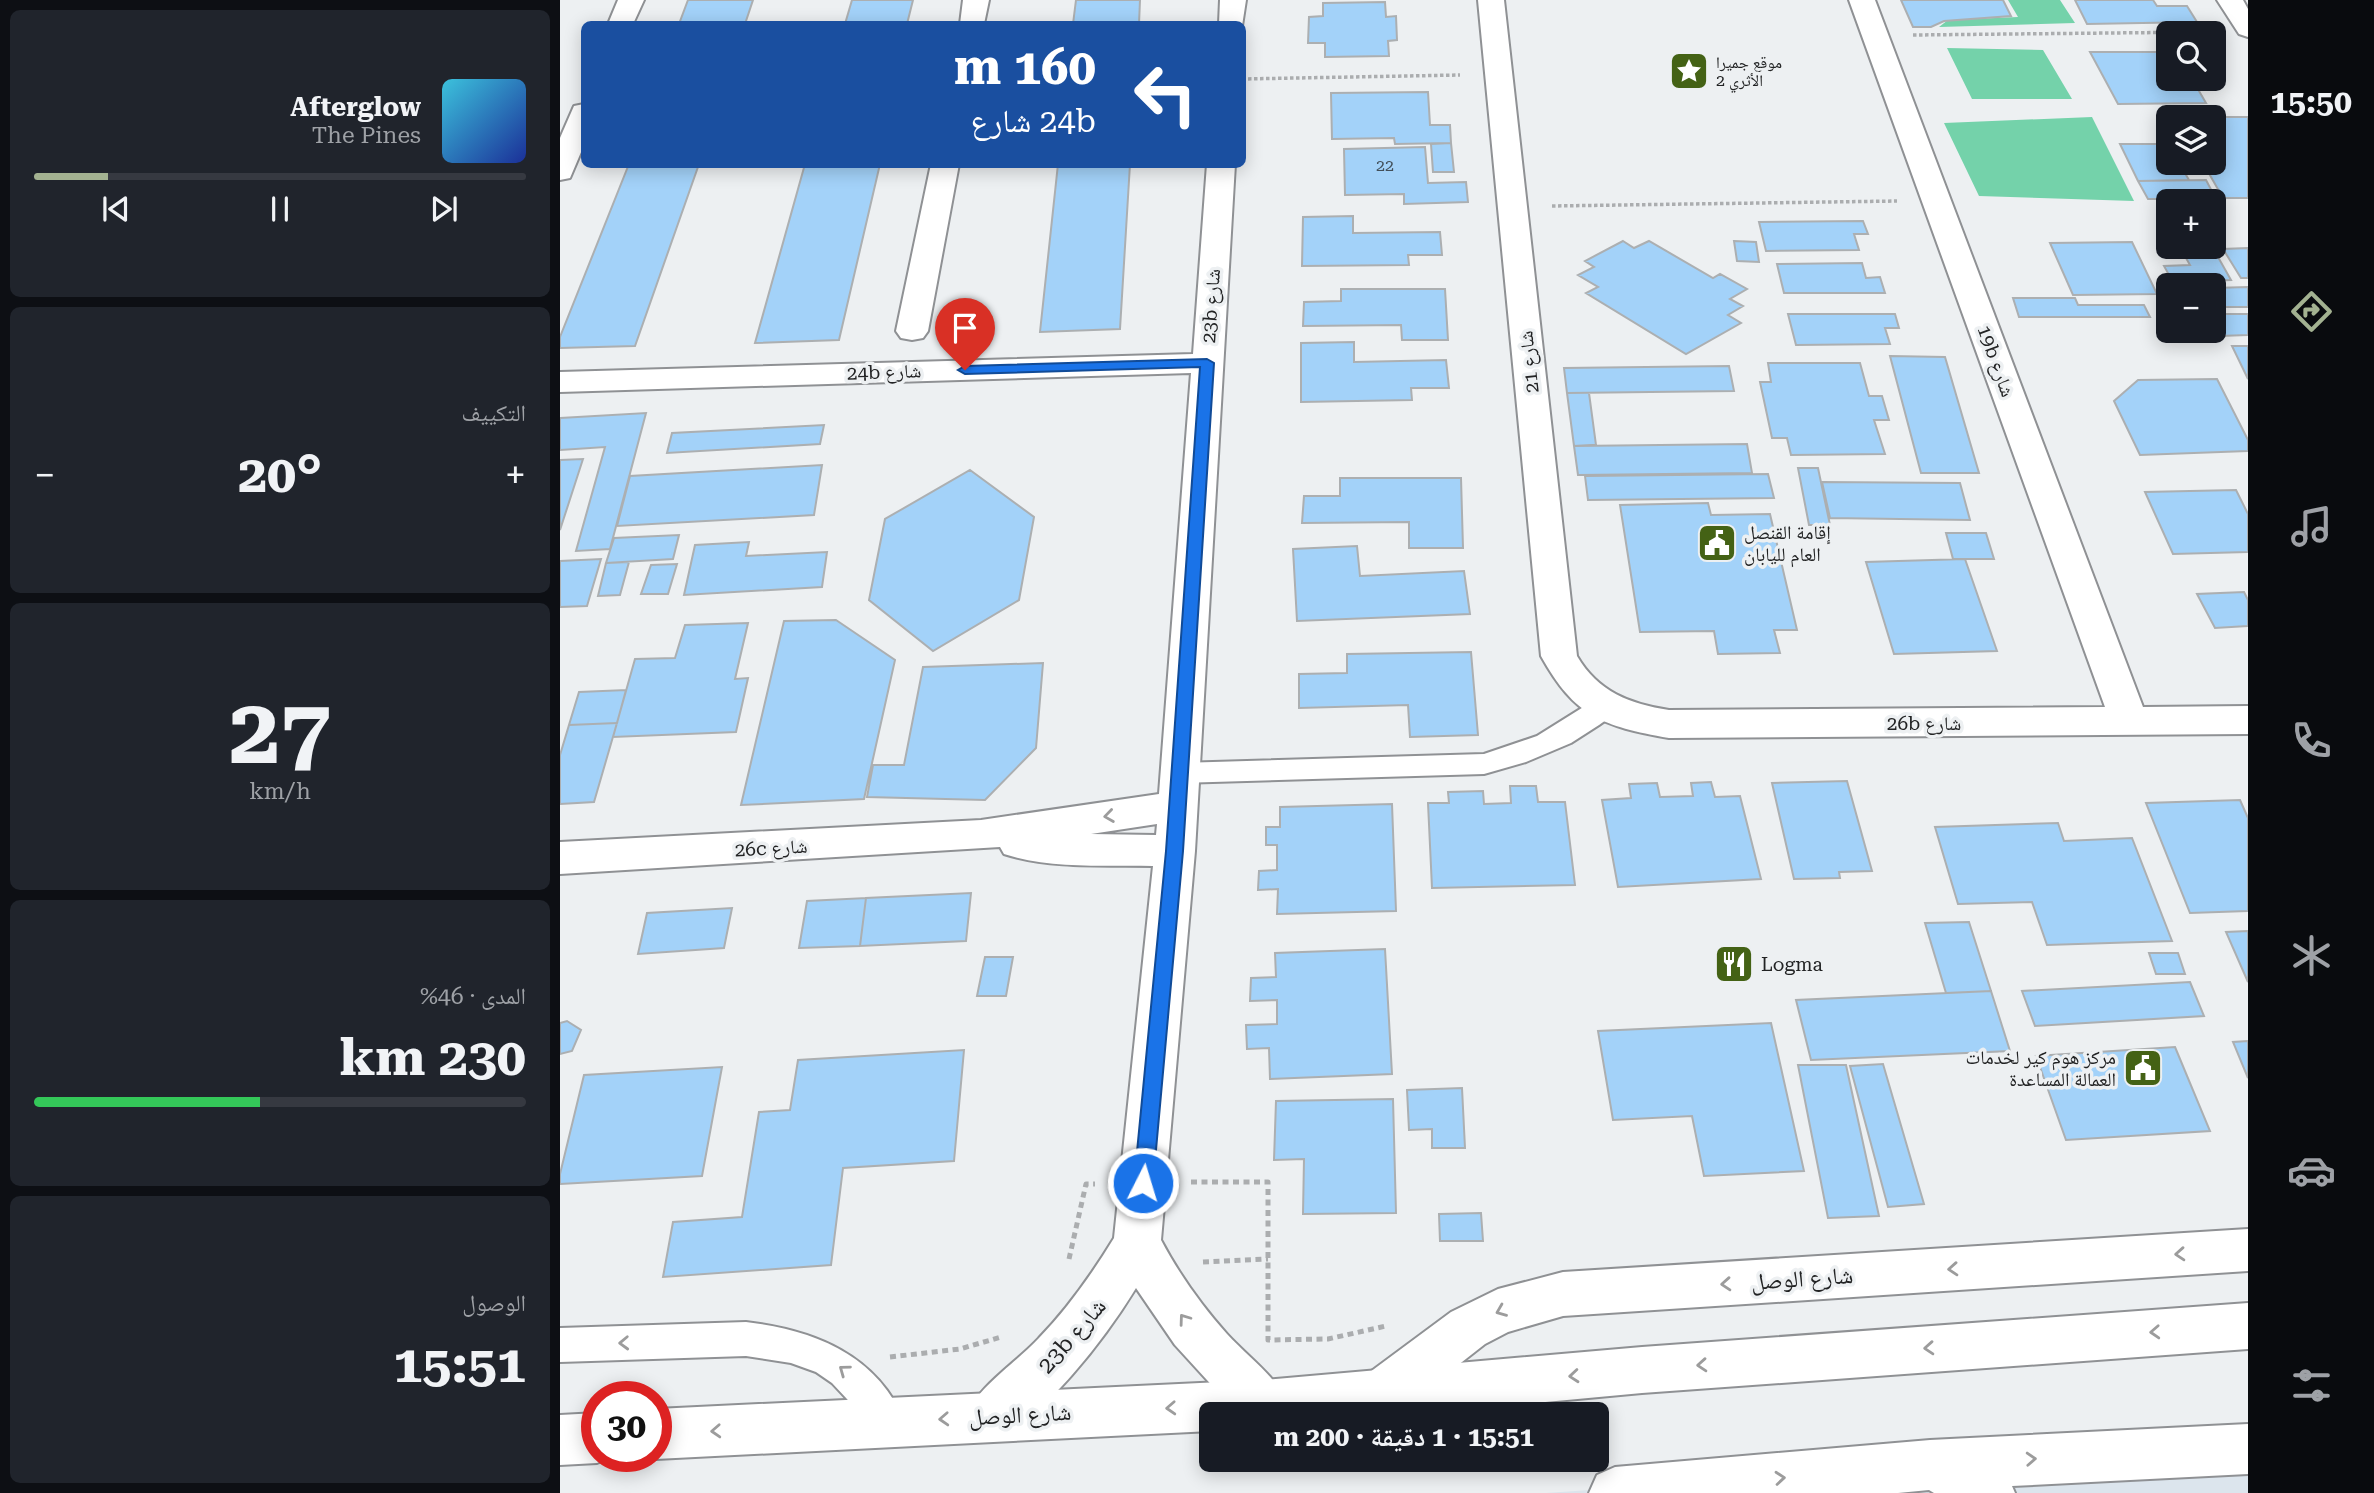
<!DOCTYPE html>
<html lang="ar">
<meta charset="utf-8">
<style>
body{margin:0;font-family:"Roboto Serif","Noto Naskh Arabic",serif;background:#20242c;color:#f1f3f6;direction:rtl;height:100vh;display:flex;flex-direction:column;font-size:26px;white-space:nowrap}
*{box-sizing:border-box;margin:0}
p{font-size:23px;color:#9ea1a6}
.icon{flex:none;width:38px;height:38px;fill:none;stroke:currentColor;stroke-width:2;stroke-linecap:round;stroke-linejoin:round}
.map{position:relative;flex:1;overflow:hidden;direction:ltr}
.side{display:flex;flex-direction:column;gap:10px;padding:10px;background:#0d0f14;width:560px}
.side>*{flex:none}
.hud{position:absolute;left:21px;top:21px;width:665px;height:147px;border-radius:10px;box-shadow:0 4px 18px #0003;direction:rtl;background:#1a4fa0;color:#fff;overflow:hidden}
.fabs{position:absolute;left:1596px;top:21px;display:grid;gap:14px}
.fabs a{display:grid;place-items:center;width:70px;height:70px;border-radius:10px;background:#171b24;box-shadow:0 4px 18px #0003;font-size:35px}
.speed{position:absolute;left:21px;top:1381px;display:flex;gap:14px;font-size:35px;font-weight:700;text-align:center}
.speed>*{display:grid;place-content:center;width:91px;height:91px;border-radius:50%;background:#171b24;box-shadow:0 4px 18px #0003;line-height:1}
.speed .limit{border:10px solid #d22;background:#fff;color:#111}
.pin{position:absolute;display:grid;place-items:center;width:60px;height:60px;color:#fff;margin:-72px -30px;border-radius:50% 50% 50% 0;rotate:-45deg;box-shadow:0 0 7px #0007}
.pin .icon{rotate:45deg}
.me{position:absolute;width:77px;margin:-38px;rotate:5deg;stroke-linejoin:round;filter:drop-shadow(0 0 5px #0008)}
.turn{display:flex;align-items:center;gap:24px;height:147px;padding:0 35px;font-size:32px}
.turn .icon{width:91px;height:91px;stroke-width:2.5}
.turn b{display:block;font-size:49px;line-height:60px}
.big{font-size:52px;font-weight:700;line-height:1.1}
.side .widget{flex:1;display:flex;flex-direction:column;justify-content:center;gap:10px;min-width:0;padding:0 24px;border-radius:10px;background:#20242c}
.side .dial{align-items:center;gap:0}
.dial b{font-size:91px;line-height:1}
.song{display:flex;align-items:center;gap:21px}
.cover{width:84px;height:84px;border-radius:10px;background:linear-gradient(135deg,hsl(190 70% 55%),hsl(230 70% 35%))}
.played{height:7px;border-radius:4px;background:linear-gradient(90deg,#a3b291 15%,#363941 15%)}
.keys{display:flex;justify-content:space-around;direction:ltr}
.heat{display:flex;justify-content:space-between;align-items:center;font-size:38px;direction:ltr}
.charge{height:10px;border-radius:5px;background:linear-gradient(90deg,#34c759 46%,#363941 0)}
.trip{position:absolute;left:639px;top:1402px;width:410px;height:70px;border-radius:10px;background:#171b24;box-shadow:0 4px 18px #0003;font-weight:700;line-height:70px;text-align:center;direction:rtl}
main{display:flex;flex:1;min-height:0}
.menu{display:flex;flex-direction:column;width:126px;justify-content:space-around;align-items:center;background:#090b0e;color:#9ea1a6}
.menu .icon{width:49px;height:49px}
.menu .selected{color:#a3b291}
.menu b{font-size:32px;color:#f1f3f6}
.map>svg:first-child{display:block}
</style>
<main>
<nav class="menu">
<b>15:50</b>
<svg class="icon selected" aria-label="directions" viewBox="0 0 24 24"><path d="M12 3l9 9-9 9-9-9zM9 14v-3h6M13 9l2 2-2 2"/></svg>
<svg class="icon" aria-label="music" viewBox="0 0 24 24"><path d="M9 18V5l10-2v13"/><circle cx="6" cy="18" r="3"/><circle cx="16" cy="16" r="3"/></svg>
<svg class="icon" aria-label="phone" viewBox="0 0 24 24"><path d="M5 4h4l2 5-3 2q2 4 5 5l2-3 5 2v4C11 20 4 13 5 4z"/></svg>
<svg class="icon" aria-label="climate" viewBox="0 0 24 24"><path d="M12 3v18M4 7l16 10M4 17L20 7"/></svg>
<svg class="icon" aria-label="car" viewBox="0 0 24 24"><path d="M5 17H2v-5l4-1 3-4h7l3 4 3 1v5h-3M9 17h6M6 11h13"/><circle cx="7" cy="17" r="2"/><circle cx="17" cy="17" r="2"/></svg>
<svg class="icon" aria-label="filters" viewBox="0 0 24 24"><path d="M4 7h16M4 17h16"/><circle cx="9" cy="7" r="2"/><circle cx="15" cy="17" r="2"/></svg>
</nav>
<div class="map">
<svg width="1688" height="1493" viewBox="0 0 1688 1493">
<rect width="100%" height="100%" fill="#edf0f2"/>
<path fill="#dce5ed" d="M1688 1445V1493H986Z"/>
<path fill="#74d2aa" d="M1448 0H1500L1515 23 1379 27 1388 20 1458 17Z
M1387 48 1483 50 1512 99H1412Z
M1532 117 1574 201 1419 196 1384 123Z"/>
<path fill="#a3d2f9" stroke="#acafb1" stroke-width="2" d="M128 0H193L185 24H119Z
M292 0H353L347 24H285Z
M516 0H580L579 24H513Z
M1341 0H1443L1451 16 1384 21 1371 27H1353Z
M1515 0H1593L1597 6H1627L1637 22 1527 24Z
M825 2 826 17 836 16 837 40 828 41 829 56 765 57V43H748L749 17 763 16V3Z
M1530 52H1608V79H1632L1646 103 1558 104Z
M868 92 870 125H890L891 143 835 144 834 138 772 139 771 93Z
M1654 117H1688V198H1663L1643 163H1654Z
M891 143 894 172H873L871 144Z
M1560 144H1608V163H1619L1629 180 1578 181Z
M865 147 868 183 906 182 908 202 844 204V194L785 195 784 149Z
M69 164H139L75 346 0 348V337Z
M245 164H320L279 340 195 343Z
M498 164H570L560 329 480 332Z
M1646 180 1656 199H1588L1578 181Z
M793 216V233L880 232 882 255H848L849 265 742 266 743 217Z
M1303 221 1308 234H1294L1299 250 1206 251 1199 222Z
M1063 241 1074 248 1089 241 1153 278 1160 274 1187 289 1170 299 1183 306 1168 315 1181 323 1126 354 1026 293 1038 287 1018 275 1034 267 1025 261Z
M1174 241 1196 242 1199 262 1177 261Z
M1572 242 1597 294 1513 295 1490 243Z
M1688 248V278H1681L1663 249Z
M1658 257 1671 280 1613 282 1604 266 1630 265 1626 258Z
M1302 263 1306 278 1320 277 1325 293H1224L1217 264Z
M1688 287V307H1660L1654 296V288Z
M781 289H885L888 340H842L841 325 743 326 744 302 781 301Z
M1453 298H1515L1518 305H1584L1590 317H1459Z
M1228 314H1335L1339 328H1325L1330 344 1236 345Z
M1654 314H1688V335L1660 336 1654 324Z
M794 342V362L886 360 889 388H851L852 400 741 402V343Z
M1672 346H1688V379Z
M1330 356 1385 357 1419 473H1361Z
M1208 363H1300L1309 396H1322L1329 420H1314L1325 454 1231 455 1227 438H1212L1200 382H1211Z
M1169 366 1174 391 1007 393 1004 368Z
M1657 379 1688 440V451L1580 455 1554 401 1578 380Z
M1007 393H1029L1036 445 1014 446Z
M86 413 50 549 16 551 45 447 0 450V418Z
M264 425 260 444 107 453 112 433Z
M1187 444 1192 473 1018 475 1014 446Z
M23 459 0 530V460Z
M262 465 254 515 57 526 70 476Z
M1238 468H1258L1270 525H1249Z
M410 470 474 517 459 600 373 651 309 600 325 519Z
M1208 474 1214 498 1028 500 1025 476Z
M780 478H901L903 548H849V522L742 523 744 496H780Z
M1262 482 1400 483 1410 520 1270 518Z
M1676 490 1688 514V552L1613 554 1585 492Z
M1148 503 1151 515 1210 514 1237 630H1214L1220 653 1158 654 1154 631 1080 632 1060 505Z
M1386 533H1426L1434 559H1393Z
M119 535 113 559 46 563 54 538Z
M189 542 186 556 267 552 262 587 124 595 135 545Z
M797 546 800 576 904 571 910 614 737 621 733 549Z
M41 559 27 606 0 607V561Z
M1405 559 1437 651 1334 654 1306 562Z
M69 562 60 595 38 596 46 563Z
M117 564 108 594H81L91 565Z
M1684 592 1688 600V626L1655 628 1637 594Z
M276 620 335 660 304 799 181 805 224 621Z
M188 623 175 679 188 678 176 732 53 737 75 659 115 658 125 625Z
M911 652 918 735 850 737 848 705 739 708V674L787 673V654Z
M483 663 476 748 425 800 307 797 313 765H344L363 667Z
M66 690 57 723 9 725 19 692Z
M57 723 34 802 0 804V755L9 725Z
M1287 781 1312 871 1279 872 1280 878 1234 879 1212 783Z
M1151 782 1155 797 1180 796 1201 879 1058 887 1042 800 1071 798 1069 784 1097 783 1100 797 1133 796 1131 783Z
M950 786H976L978 802H1005L1015 885 872 888 868 803H889L888 792 923 791 924 804 951 803Z
M1680 800 1688 818V911L1630 913 1586 803Z
M832 804 836 911 717 914 718 889 698 890 699 871 717 870V845H706V827H720V807Z
M1498 823 1504 841 1572 838 1612 941 1487 945 1472 902 1398 904 1375 827Z
M411 893 406 941 300 946 306 898Z
M306 898 300 946 239 948 247 901Z
M172 908 164 948 78 954 87 913Z
M1409 922 1431 991 1386 993 1365 923Z
M1688 931V982L1666 932Z
M825 949 832 1074 710 1079 709 1048 687 1049 686 1025 717 1024V1000L690 1001 691 978 716 977 715 953Z
M1589 953H1618L1625 974H1596Z
M425 957H453L446 996H417Z
M1630 982 1644 1016 1475 1026 1462 991Z
M1431 991 1450 1051 1251 1060 1236 1000Z
M7 1021 21 1030 12 1051 0 1054V1023Z
M1211 1023 1244 1171 1144 1176 1132 1116 1053 1120 1038 1031Z
M1688 1041V1078L1673 1042Z
M1615 1047 1650 1131 1506 1140 1476 1056Z
M404 1050 394 1161 283 1168 271 1265 103 1277 113 1222 182 1217 199 1112 230 1110 238 1060Z
M1323 1064 1364 1204 1328 1207 1290 1066Z
M1238 1065H1286L1319 1216 1268 1218Z
M162 1067 142 1176 0 1184V1174L24 1075Z
M902 1088 905 1148H872V1129L849 1130 847 1090Z
M833 1099 836 1213 743 1214 744 1159 714 1160 716 1101Z
M921 1213 923 1241H880L879 1214Z"/>
<g fill="none" stroke-linecap="round" stroke-linejoin="round">
<g stroke="#8f9194" stroke-width="4">
<path id="lane" d="M1043 698 1053 701 1057 708 1053 715 1039 725 1011 743 966 762 924 774 619 783 609 780 605 773 609 766 619 763 924 754 977 736 1033 701Z
M186 1322C255 1330 317 1355 345 1422L340 1435 327 1440 314 1435 301 1414 272 1383 256 1372 231 1363 186 1356 0 1362V1328Z"/>
</g>
<g stroke="#8f9194" stroke-width="4">
<path id="street" d="M58 0H84L73 24H48Z
M403 0H429L424 24H400Z
M660 0H686L682 26 659 24Z
M918 0H944L1017 656C1038 692 1070 704 1109 710L1545 707 1289 0H1315L1583 707 1688 706V734L1109 738C1042 726 1015 717 981 656Z
M1657 0H1683L1688 9V37L1679 34Z
M24 104V145L10 178 0 180V138L14 106Z
M371 164H399L368 331 363 338 352 340 341 338 336 331Z
M647 164H675L635 851 601 1240C619 1274 642 1306 667 1334 688 1357 716 1376 728 1404L724 1414H678L615 1345 576 1288C546 1337 484 1420 430 1441L412 1434 405 1417C419 1385 455 1364 479 1338 508 1308 532 1274 554 1238L593 866C545 865 491 869 444 854L440 847 0 874V842L421 820 599 794 631 373 0 392V372L633 354ZM597 824 596 835 531 834Z
M1688 1229V1271L1003 1316 948 1332 925 1344 842 1409 829 1414 806 1409 799 1392 806 1375 891 1312 938 1289 1003 1272Z"/>
</g>
<g stroke="#8f9194" stroke-width="4">
<path id="primary" d="M1688 1303V1349L1082 1393 857 1414H651V1431L96 1459 90 1456H96V1409L703 1380 1082 1347Z
M37 1413V1456H54L37 1463 0 1465V1415Z
M1688 1424V1474L1452 1486 1455 1493H1374L1369 1490 1338 1493H1029L1037 1475 1055 1467 1370 1440Z"/>
</g>
<path stroke="#abadaf" stroke-width="3.5" stroke-dasharray="3.5 2.5" stroke-linecap="butt" d="M1353 35 1649 32
M682 79 900 75
M992 206 1337 201"/>
<path stroke="#abadaf" stroke-width="5" stroke-dasharray="6 4.5" stroke-linecap="butt" d="M631 1182H708V1340L768 1339 826 1326
M509 1259 526 1184H535
M643 1262 708 1259
M330 1357 400 1349 441 1337"/>
<use href="#lane" fill="#fff" fill-rule="evenodd"/>
<use href="#street" fill="#fff" fill-rule="evenodd"/>
<use href="#primary" fill="#fff" fill-rule="evenodd"/>
</g>
<defs><path id="oneway-chevron" d="M-2-3.5L2.5 0L-2 3.5" fill="none" stroke-width="1.6" stroke-linecap="round" stroke-linejoin="round" transform="scale(1.75)"/></defs>
<g stroke="#9c9c9c">
<use href="#oneway-chevron" transform="translate(549 816) rotate(172)"/>
<use href="#oneway-chevron" transform="translate(1620 1254) rotate(176)"/>
<use href="#oneway-chevron" transform="translate(1393 1269) rotate(176)"/>
<use href="#oneway-chevron" transform="translate(1166 1284) rotate(176)"/>
<use href="#oneway-chevron" transform="translate(941 1311) rotate(158)"/>
<use href="#oneway-chevron" transform="translate(624 1319) rotate(-126)"/>
<use href="#oneway-chevron" transform="translate(1595 1332) rotate(177)"/>
<use href="#oneway-chevron" transform="translate(64 1343) rotate(178)"/>
<use href="#oneway-chevron" transform="translate(1369 1348) rotate(176)"/>
<use href="#oneway-chevron" transform="translate(1142 1365) rotate(176)"/>
<use href="#oneway-chevron" transform="translate(284 1370) rotate(-144)"/>
<use href="#oneway-chevron" transform="translate(1014 1376) rotate(175)"/>
<use href="#oneway-chevron" transform="translate(611 1408) rotate(177)"/>
<use href="#oneway-chevron" transform="translate(384 1419) rotate(177)"/>
<use href="#oneway-chevron" transform="translate(156 1431) rotate(177)"/>
<use href="#oneway-chevron" transform="translate(1471 1459) rotate(-3)"/>
<use href="#oneway-chevron" transform="translate(1220 1478) rotate(-5)"/>
</g>
<path fill="#1a73e8" stroke="#114b97" stroke-width="2" d="M647 359 654 363 623 851 593 1183 590 1189 583 1191 576 1189 574 1183 606 851 640 367 405 374 398 370 405 366Z"/>
<defs>
<g id="sight-square" transform="scale(2.0125)"><rect x="-9" y="-9" width="18" height="18" rx="4" fill="#446215" stroke="#edf0f2"/><path d="M0-6L1.8-2.2L6-1.7L2.9 1.2L3.7 5.4L0 3.3L-3.7 5.4L-2.9 1.2L-6-1.7L-1.8-2.2Z" fill="#fff"/></g>
<g id="civic-square" transform="scale(2.0125)"><rect x="-9" y="-9" width="18" height="18" rx="4" fill="#446215" stroke="#edf0f2"/><path d="M-.6-6.5H3V-4.5H.6V-3L4-1V1h2V6H-6V1h2V-1L-.6-3ZM-1.2 2.5V6h2.4V2.5Z" fill="#fff"/></g>
<g id="restaurant-square" transform="scale(2.0125)"><rect x="-9" y="-9" width="18" height="18" rx="4" fill="#446215" stroke="#edf0f2"/><path d="M-5-6h1v4h1v-4h1v4h1v-4h1v5L-1.5 .5V6h-2V.5L-5-1ZM5-6V6H3V1.5H1.5Q1.5-4 5-6Z" fill="#fff"/></g>
</defs>
<g fill-rule="evenodd">
<use href="#sight-square" x="1129" y="71"/>
<use href="#civic-square" x="1157" y="543"/>
<use href="#restaurant-square" x="1174" y="964"/>
<use href="#civic-square" x="1583" y="1068"/>
</g>
<g text-anchor="middle" dominant-baseline="central" stroke-width="7" stroke-linejoin="round" paint-order="stroke">
<g font-size="16" fill="#222324" stroke="#edf0f2" text-anchor="start">
<text x="1156" y="62">موقع جميرا<tspan x="1156" dy="18">2 الأثري</tspan></text>
</g>
<g font-size="16" fill="#424f59">
<text x="825" y="165">22</text>
</g>
<g font-size="19" fill="#222324" stroke="#edf0f2">
<text transform="translate(651 306) rotate(-86)">23b شارع</text>
<text transform="translate(1436 361) rotate(70)">19b شارع</text>
<text transform="translate(969 362) rotate(-96)">شارع 21</text>
<text transform="translate(324 372) rotate(-2)">24b شارع</text>
<text x="1364" y="723">26b شارع</text>
<text transform="translate(211 848) rotate(-3)">26c شارع</text>
</g>
<g font-size="19" fill="#222324" stroke="#edf0f2" text-anchor="start">
<text x="1184" y="532">إقامة القنصل<tspan x="1184" dy="22">العام لليابان</tspan></text>
<text x="1201" y="964">Logma</text>
<text x="1556" y="1057" text-anchor="end">مركز هوم كير لخدمات<tspan x="1556" dy="22">العمالة المساعدة</tspan></text>
</g>
<g font-size="23" fill="#222324" stroke="#edf0f2">
<text transform="translate(1242 1279) rotate(-4)">شارع الوصل</text>
<text transform="translate(512 1336) rotate(-49)">23b شارع</text>
<text transform="translate(460 1415) rotate(-3)">شارع الوصل</text>
</g>
</g>
</svg>
<div class="fabs">
<a><svg class="icon" aria-label="search" viewBox="0 0 24 24"><circle cx="10" cy="10" r="6"/><path d="M15 15l6 6"/></svg></a>
<a><svg class="icon" aria-label="layers" viewBox="0 0 24 24"><path d="M12 4l9 5-9 5-9-5zM3 14l9 5 9-5"/></svg></a>
<a>+</a>
<a>−</a>
</div>
<div class="speed"><div class="limit">30</div></div>
<div class="pin" style="left:405px;top:370px;background:#d93025"><svg class="icon" aria-label="arrive" viewBox="0 0 24 24"><path d="M6 21V4h12l-3 4 3 4H6"/></svg></div>
<svg class="me" style="left:583px;top:1183px" viewBox="-20 -20 40 40"><circle r="17" fill="#1a73e8" stroke="#fff" stroke-width="3"/><path d="M0-11L8 9 0 5-8 9z" fill="#fff"/></svg>
<div class="trip">15:51 · 1 دقيقة · 200 m</div>
<div class="hud">
<div class="turn"><svg class="icon" aria-label="left" viewBox="0 0 24 24"><path d="M17 20v-9H6M10 6l-5 5 5 5"/></svg><div><b>160 m</b>24b شارع</div></div>
</div>
</div>
<section class="side">
<div class="widget">
<div class="song"><i class="cover"></i><div><b>Afterglow</b><p>The Pines</p></div></div>
<div class="played"></div>
<div class="keys"><svg class="icon" aria-label="previous" viewBox="0 0 24 24"><path d="M18 5L8 12l10 7zM5 5v14"/></svg><svg class="icon" aria-label="pause" viewBox="0 0 24 24"><path d="M8 5v14M16 5v14"/></svg><svg class="icon" aria-label="next" viewBox="0 0 24 24"><path d="M6 5l10 7-10 7zM19 5v14"/></svg></div>
</div>
<div class="widget"><p>التكييف</p>
<div class="heat"><a>−</a><b class="big">20°</b><a>+</a></div>
</div>
<div class="widget dial"><b>27</b><p>km/h</p></div>
<div class="widget"><p>المدى · 46%</p><b class="big">230 km</b><div class="charge"></div></div>
<div class="widget"><p>الوصول</p><b class="big">15:51</b></div>
</section>
</main>
